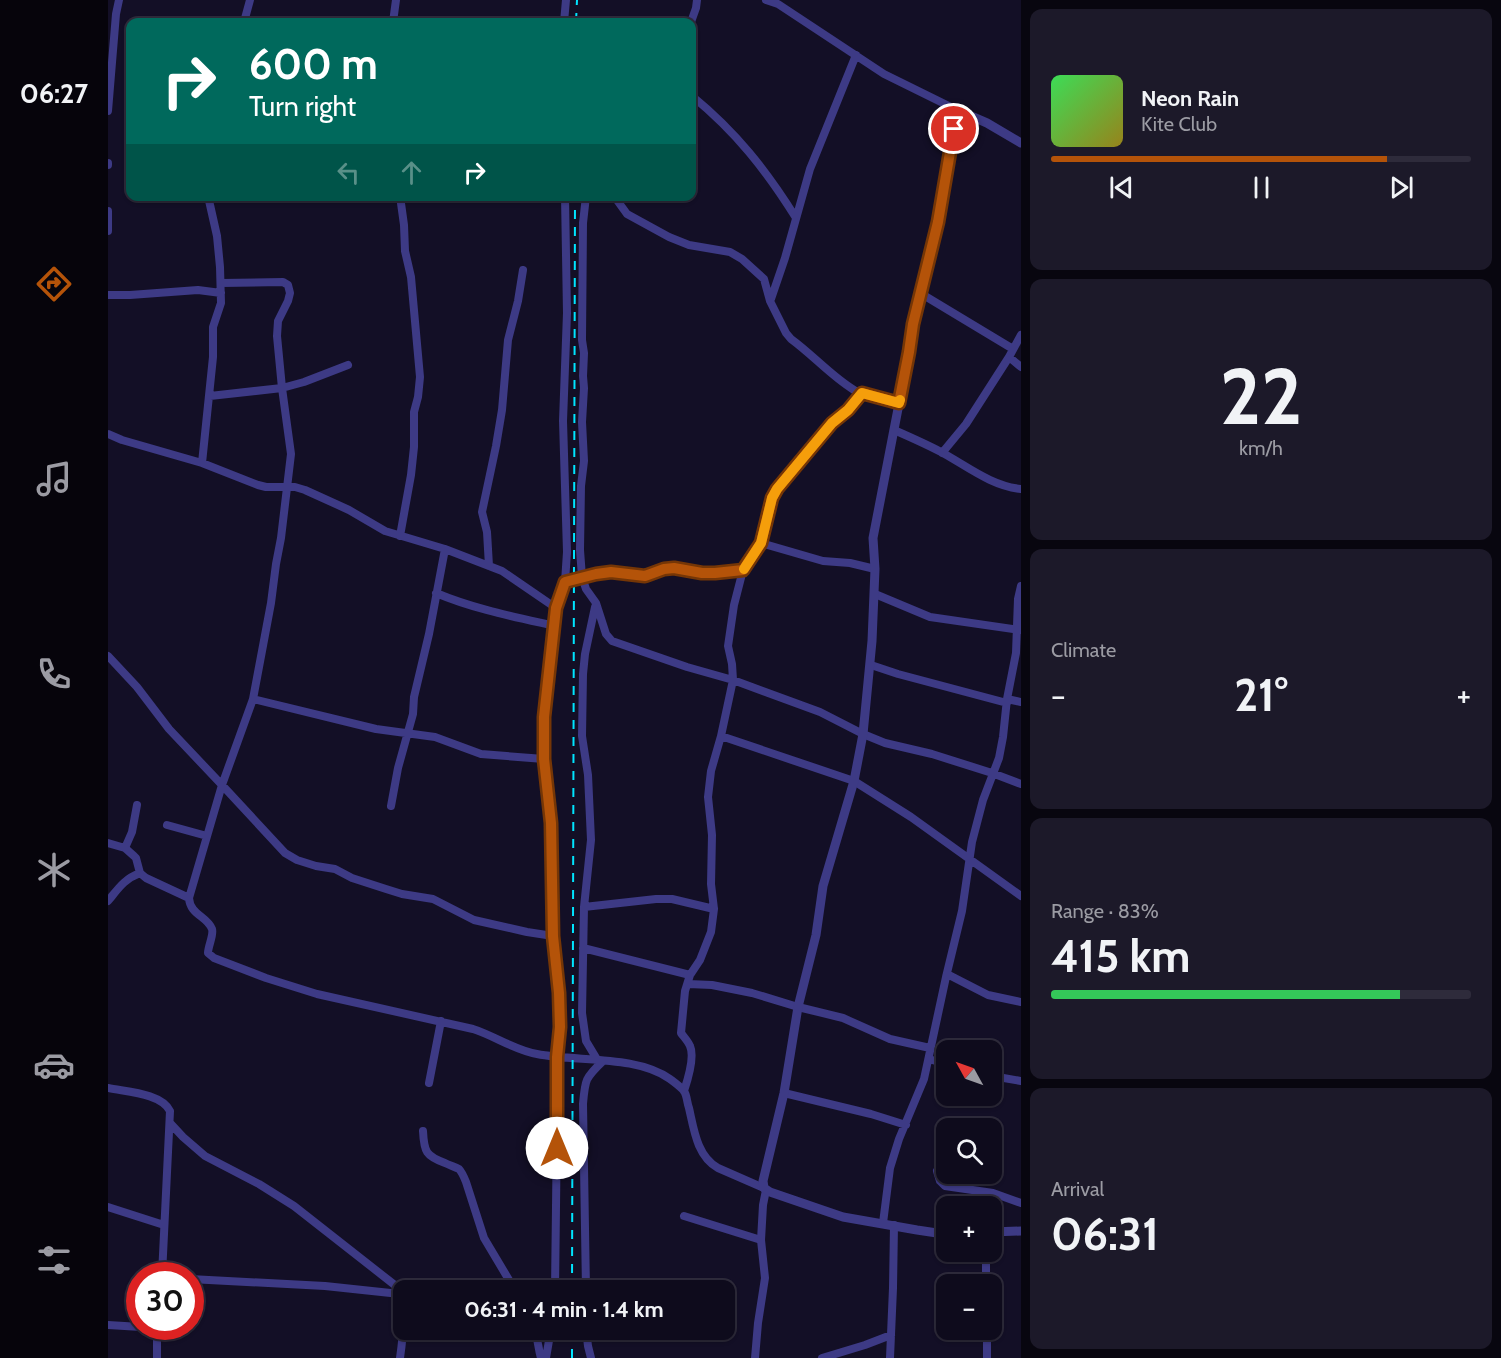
<!DOCTYPE html>
<meta charset="utf-8">
<style>
body{margin:0;font-family:Cabin,sans-serif;background:#1c1929;color:#f1f3f6;height:100vh;display:flex;flex-direction:column;font-size:22px;white-space:nowrap}
*{box-sizing:border-box;margin:0}
p{font-size:20px;color:#9b9ba3}
.icon{flex:none;width:33px;height:33px;fill:none;stroke:currentColor;stroke-width:2;stroke-linecap:round;stroke-linejoin:round}
.map{position:relative;flex:1;overflow:hidden}
.panel{display:flex;flex-direction:column;gap:9px;padding:9px;background:#08060f;width:480px}
.panel>*{flex:none}
.guide{position:absolute;left:18px;top:18px;width:570px;height:183px;border-radius:12px;box-shadow:0 2px 4px #0004,0 0 0 2px #2e2b3b;background:#00695c;color:#fff;overflow:hidden}
.needle{width:39px;rotate:310deg}
.controls{position:absolute;left:828px;top:1040px;display:grid;gap:12px}
.controls a{display:grid;place-items:center;width:66px;height:66px;border-radius:12px;background:#0e0b1c;box-shadow:0 2px 4px #0004,0 0 0 2px #2e2b3b;font-size:30px}
.speed{position:absolute;left:18px;top:1262px;display:flex;gap:12px;font-size:30px;font-weight:700;text-align:center}
.speed>*{display:grid;place-content:center;width:78px;height:78px;border-radius:50%;background:#0e0b1c;box-shadow:0 2px 4px #0004,0 0 0 2px #2e2b3b;line-height:1}
.speed .limit{border:9px solid #d22;background:#fff;color:#111}
.pin{position:absolute;display:grid;place-items:center;width:51px;height:51px;color:#fff;margin:-26px;border:3px solid #fff;border-radius:50%;box-shadow:0 2px 6px #0007}
.me{position:absolute;width:66px;margin:-33px;rotate:0deg;stroke-linejoin:round;filter:drop-shadow(0 0 4px #0008)}
.turn{display:flex;align-items:center;gap:21px;height:126px;padding:0 24px;font-size:27px}
.turn .icon{width:78px;height:78px;stroke-width:2.5}
.turn b{display:block;font-size:42px;line-height:51px}
.lanes{display:flex;align-items:center;height:57px;padding:0 24px;background:#0003;justify-content:center;gap:30px;direction:ltr}
.lanes .off{opacity:.35}
.big{font-size:45px;font-weight:700;line-height:1.1}
.panel .tile{flex:1;display:flex;flex-direction:column;justify-content:center;gap:9px;min-width:0;padding:0 21px;border-radius:12px;background:#1c1929}
.panel .dial{align-items:center;gap:0}
.dial b{font-size:78px;line-height:1}
.song{display:flex;align-items:center;gap:18px}
.cover{width:72px;height:72px;border-radius:9px;background:linear-gradient(135deg,hsl(130 70% 55%),hsl(50 70% 35%))}
.played{height:6px;border-radius:3px;background:linear-gradient(90deg,#b45309 80%,#2e2b3b 80%)}
.keys{display:flex;justify-content:space-around;direction:ltr}
.heat{display:flex;justify-content:space-between;align-items:center;font-size:33px;direction:ltr}
.charge{height:9px;border-radius:4px;background:linear-gradient(90deg,#34c759 83%,#2e2b3b 0)}
.trip{position:absolute;left:285px;top:1280px;width:342px;height:60px;border-radius:12px;background:#0e0b1c;box-shadow:0 2px 4px #0004,0 0 0 2px #2e2b3b;font-weight:700;line-height:60px;text-align:center}
main{display:flex;flex:1;min-height:0}
.menu{display:flex;flex-direction:column;width:108px;justify-content:space-around;align-items:center;background:#06040b;color:#9b9ba3}
.menu .icon{width:42px;height:42px}
.menu .on{color:#b45309}
.menu b{font-size:27px;color:#f1f3f6}
.map>svg:first-child{display:block}
</style>
<main>
<nav class="menu">
<b>06:27</b>
<svg class="icon on" aria-label="directions" viewBox="0 0 24 24"><path d="M12 3l9 9-9 9-9-9zM9 14v-3h6M13 9l2 2-2 2"/></svg>
<svg class="icon" aria-label="music" viewBox="0 0 24 24"><path d="M9 18V5l10-2v13"/><circle cx="6" cy="18" r="3"/><circle cx="16" cy="16" r="3"/></svg>
<svg class="icon" aria-label="phone" viewBox="0 0 24 24"><path d="M5 4h4l2 5-3 2q2 4 5 5l2-3 5 2v4C11 20 4 13 5 4z"/></svg>
<svg class="icon" aria-label="climate" viewBox="0 0 24 24"><path d="M12 3v18M4 7l16 10M4 17L20 7"/></svg>
<svg class="icon" aria-label="car" viewBox="0 0 24 24"><path d="M5 17H2v-5l4-1 3-4h7l3 4 3 1v5h-3M9 17h6M6 11h13"/><circle cx="7" cy="17" r="2"/><circle cx="17" cy="17" r="2"/></svg>
<svg class="icon" aria-label="filters" viewBox="0 0 24 24"><path d="M4 7h16M4 17h16"/><circle cx="9" cy="7" r="2"/><circle cx="15" cy="17" r="2"/></svg>
</nav>
<div class="map">
<svg width="913" height="1358" viewBox="0 0 913 1358">
<rect width="100%" height="100%" fill="#130f26"/>
<g fill="none" stroke-linecap="round" stroke-linejoin="round">
<path stroke="#3d3a85" stroke-width="8" d="M658 0 670 4 776 74 849 110
M136 22 142 0
M285 22 288 0
M456 22 458 0
M583 22 588 8 589 0
M584 96C628 132 658 170 688 218
M0 111 8 14 11 0
M0 163V165
M478 196 475 223 474 340 476 353 475 376 476 388 474 422 476 461 473 486 472 550 474 577 478 589 488 603 498 634 504 641 579 667 625 680 712 712 755 734 777 743 824 754 884 773 913 784
M506 196 519 214 561 237 581 245 622 252 634 259 656 279 662 301 678 333 683 339C705 355 723 376 746 390 759 397 777 399 791 403
M0 211V231
M113 283 175 282 180 285 182 293 180 301 170 321 169 336 174 388 183 454 173 538 168 564 163 603 145 699 114 785 81 898C82 915 99 916 104 929 106 935 100 946 100 953L106 958 158 978 209 994 365 1029C387 1036 406 1050 429 1054 469 1062 529 1055 562 1079 566 1082 573 1087 576 1091 579 1095 579 1103 581 1108 586 1130 589 1156 610 1168L656 1188
M812 293 905 349
M0 295H22L90 290 113 293
M663 299 677 258 702 169 748 55
M901 357 913 367
M102 396 174 388 196 382 240 365
M786 430C802 437 818 444 833 452 859 466 883 486 913 489
M0 434 14 440 94 463 150 485 158 487H187L197 490 241 510 277 531 337 549 394 571 448 608
M834 453 858 424 901 357 913 335
M94 463 105 357V327L113 303 112 267 109 236 100 196
M292 536 303 475 306 447V412L310 397 312 377 303 277 297 251 296 225 292 196
M653 543 715 561 742 563 767 569
M381 566 379 532 374 512 388 446 394 410 400 340 410 301 415 270
M457 582 488 574 503 572 537 576 556 569 566 568 594 573H607L635 570
M328 593C366 609 407 617 447 626
M767 594 822 617 912 630
M487 607 477 654 475 674 474 736 480 775 483 840 476 907 474 1013 478 1041 490 1061
M0 656 29 687 61 729 114 785 177 853 189 860 208 866 227 869 244 878 278 889 294 894 325 899 366 920 419 932 445 936
M763 665 790 674 899 703
M145 699 268 729 327 737 373 754 436 759
M899 699 913 702
M613 736 746 781 803 817 913 896
M283 806 290 768 305 714 306 697 321 634 337 549
M59 825 99 836
M0 843 17 848 26 856 28 858 32 873 38 878 81 898
M17 848 24 832 29 805
M0 901C10 889 16 879 32 873
M476 907 548 899H564L606 909
M475 948 582 975
M839 974 880 995 913 1002
M580 984 604 985 644 993 690 1007 735 1018 782 1039 822 1048
M821 1059 838 1064
M884 1076 913 1081
M321 1083 333 1021
M0 1088C18 1092 53 1093 62 1111L54 1275
M576 1091C580 1079 587 1057 582 1046 580 1041 576 1037 573 1033L577 991 582 975 592 960 603 932 606 909 603 884 604 835 600 797 603 771 613 736 625 680 624 664 620 646 626 605 635 570 653 543 664 498 669 489 724 423 740 410 754 394
M676 1093 763 1114 798 1125
M62 1123 75 1137 97 1156 151 1184 186 1206 288 1286C299 1305 295 1337 292 1358
M315 1131C316 1152 318 1156 337 1163 341 1165 347 1167 351 1169 354 1172 356 1177 358 1182L376 1238 407 1290
M829 1171 832 1181 837 1186 885 1193 913 1203
M0 1207 56 1225
M576 1216 653 1240
M775 1223 782 1168 791 1139 816 1079 838 977 854 911 864 842 875 800 891 758 895 737 899 699 908 653 910 599 913 586
M878 1251V1284
M82 1279 217 1286 292 1294
M447 1290 449 1124V1057L452 1027 451 992 445 936 443 823 436 759V717L448 608 457 582 459 552 455 421 459 313 457 196
M478 1290 475 1104C477 1080 477 1078 495 1061
M0 1325 49 1328
M49 1326V1358
M426 1329C430 1338 430 1348 433 1358
M478 1329 480 1346 483 1358
M879 1329V1358
M438 1358 443 1329
M647 1358 650 1323 657 1278 653 1240 655 1205 658 1190
M714 1358 757 1345 783 1335
M782 1358 785 1288 786 1225"/>
<path stroke="#3d3a85" stroke-width="9" d="M838 1232 829 1233 809 1230 735 1217 662 1192 656 1188 655 1181 676 1093 690 1007 708 935 715 886 746 781 755 734 764 641 767 569 765 538 801 352 805 324 830 222 849 110 879 123 913 143
M884 1232 913 1231"/>
<path stroke="#00e5ff" stroke-width="2" stroke-dasharray="9 8" stroke-linecap="butt" d="M468 22 469 0
M464 1290 467 196
M464 1358V1329"/>
</g>
<g fill="none" stroke-linecap="round" stroke-linejoin="round">
<g stroke="#753606" stroke-width="15">
<path id="route" d="M449 1148V1057L452 1027 451 993 445 936 443 823 436 759V717L448 608 457 582 488 574 503 572 537 576 556 569 566 568 594 573H607L635 570 653 543 664 498 669 489 724 423 740 410 754 393 791 403 801 352 805 324 830 222 846 129"/>
</g>
<use href="#route" stroke="#b45309" stroke-width="10"/>
<path stroke="#f59e0b" stroke-width="10" d="M636 569 653 543 664 498 669 489 724 423 740 410 754 393 791 403 792 400"/>
</g>
</svg>
<div class="controls">
<a><svg class="needle" viewBox="-14 -14 28 28"><path d="M0-13l5 13h-10z" fill="#e53935"/><path d="M0 13l5-13h-10z" fill="#9b9ba3"/></svg></a>
<a><svg class="icon" aria-label="search" viewBox="0 0 24 24"><circle cx="10" cy="10" r="6"/><path d="M15 15l6 6"/></svg></a>
<a>+</a>
<a>−</a>
</div>
<div class="speed"><div class="limit">30</div></div>
<div class="pin" style="left:846px;top:129px;background:#d93025"><svg class="icon" aria-label="arrive" viewBox="0 0 24 24"><path d="M6 21V4h12l-3 4 3 4H6"/></svg></div>
<svg class="me" style="left:449px;top:1148px" viewBox="-20 -20 40 40"><circle r="19" fill="#fff"/><path d="M0-13L10 11 0 6-10 11z" fill="#b45309"/></svg>
<div class="trip">06:31 · 4 min · 1.4 km</div>
<div class="guide">
<div class="turn"><svg class="icon" aria-label="right" viewBox="0 0 24 24"><path d="M7 20v-9h11M14 6l5 5-5 5"/></svg><div><b>600 m</b>Turn right</div></div>
<div class="lanes"><svg class="icon off" aria-label="left" viewBox="0 0 24 24"><path d="M17 20v-9H6M10 6l-5 5 5 5"/></svg><svg class="icon off" aria-label="ahead" viewBox="0 0 24 24"><path d="M12 20V5M6 11l6-6 6 6"/></svg><svg class="icon" aria-label="right" viewBox="0 0 24 24"><path d="M7 20v-9h11M14 6l5 5-5 5"/></svg></div>
</div>
</div>
<section class="panel">
<div class="tile">
<div class="song"><i class="cover"></i><div><b>Neon Rain</b><p>Kite Club</p></div></div>
<div class="played"></div>
<div class="keys"><svg class="icon" aria-label="previous" viewBox="0 0 24 24"><path d="M18 5L8 12l10 7zM5 5v14"/></svg><svg class="icon" aria-label="pause" viewBox="0 0 24 24"><path d="M8 5v14M16 5v14"/></svg><svg class="icon" aria-label="next" viewBox="0 0 24 24"><path d="M6 5l10 7-10 7zM19 5v14"/></svg></div>
</div>
<div class="tile dial"><b>22</b><p>km/h</p></div>
<div class="tile"><p>Climate</p>
<div class="heat"><a>−</a><b class="big">21°</b><a>+</a></div>
</div>
<div class="tile"><p>Range · 83%</p><b class="big">415 km</b><div class="charge"></div></div>
<div class="tile"><p>Arrival</p><b class="big">06:31</b></div>
</section>
</main>
